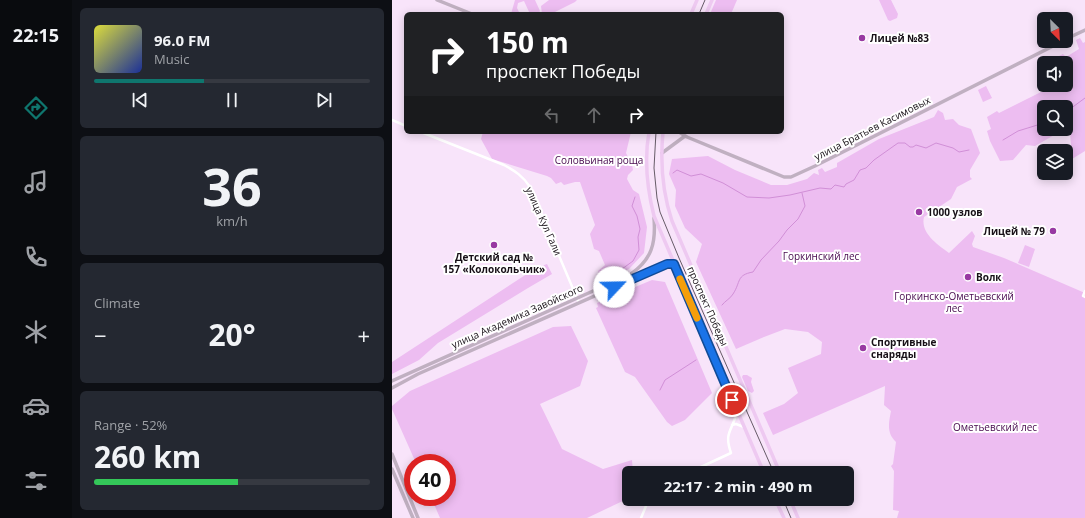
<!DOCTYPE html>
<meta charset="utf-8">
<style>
body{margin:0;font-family:"Open Sans",sans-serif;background:#242831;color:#f1f3f6;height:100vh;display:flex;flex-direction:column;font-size:15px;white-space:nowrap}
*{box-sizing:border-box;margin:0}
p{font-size:13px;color:#9ea1a6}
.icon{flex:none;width:22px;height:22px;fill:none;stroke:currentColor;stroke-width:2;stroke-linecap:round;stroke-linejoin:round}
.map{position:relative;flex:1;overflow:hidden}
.drawer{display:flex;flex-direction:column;gap:8px;padding:8px;background:#0d0f14;width:320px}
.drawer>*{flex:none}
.guide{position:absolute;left:12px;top:12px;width:380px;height:122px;border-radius:6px;box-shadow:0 2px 10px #0003;background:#202124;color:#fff;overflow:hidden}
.needle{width:26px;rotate:156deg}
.buttons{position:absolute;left:645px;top:12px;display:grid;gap:8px}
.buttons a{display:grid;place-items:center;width:36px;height:36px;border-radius:6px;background:#171b24;box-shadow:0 2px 10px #0003;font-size:20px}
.speed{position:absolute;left:12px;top:454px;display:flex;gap:8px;font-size:20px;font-weight:700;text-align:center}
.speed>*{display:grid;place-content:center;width:52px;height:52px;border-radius:50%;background:#171b24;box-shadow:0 2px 10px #0003;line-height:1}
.speed .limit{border:6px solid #d22;background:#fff;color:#111}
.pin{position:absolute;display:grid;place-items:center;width:34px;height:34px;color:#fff;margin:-17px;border:2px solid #fff;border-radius:50%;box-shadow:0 1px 4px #0007}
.me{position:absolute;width:44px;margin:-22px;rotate:66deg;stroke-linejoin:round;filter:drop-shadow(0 0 3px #0008)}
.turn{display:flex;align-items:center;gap:14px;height:84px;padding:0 16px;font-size:18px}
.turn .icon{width:52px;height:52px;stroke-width:2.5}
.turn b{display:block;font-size:28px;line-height:34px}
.lanes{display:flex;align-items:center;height:38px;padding:0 16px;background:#0003;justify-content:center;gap:20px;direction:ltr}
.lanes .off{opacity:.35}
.big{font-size:30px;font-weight:700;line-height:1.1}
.drawer .tile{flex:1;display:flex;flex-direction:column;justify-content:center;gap:6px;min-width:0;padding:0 14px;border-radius:6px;background:#242831}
.drawer .dial{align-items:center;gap:0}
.dial b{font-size:52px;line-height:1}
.song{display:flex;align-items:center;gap:12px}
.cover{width:48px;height:48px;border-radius:6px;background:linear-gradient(135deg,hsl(60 70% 55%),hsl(230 70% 35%))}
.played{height:4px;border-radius:2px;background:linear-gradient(90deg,#0f766e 40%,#363941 40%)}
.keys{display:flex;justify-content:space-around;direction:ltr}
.heat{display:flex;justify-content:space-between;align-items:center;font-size:22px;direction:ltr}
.charge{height:6px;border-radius:3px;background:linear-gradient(90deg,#34c759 52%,#363941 0)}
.trip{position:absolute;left:230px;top:466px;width:232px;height:40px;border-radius:6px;background:#171b24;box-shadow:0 2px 10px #0003;font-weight:700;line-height:40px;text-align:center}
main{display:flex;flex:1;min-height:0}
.menu{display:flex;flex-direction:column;width:72px;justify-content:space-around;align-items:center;background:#090b0e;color:#9ea1a6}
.menu .icon{width:28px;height:28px}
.menu .on{color:#0f766e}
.menu b{font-size:18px;color:#f1f3f6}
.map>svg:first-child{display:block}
</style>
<main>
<nav class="menu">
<b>22:15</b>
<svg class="icon on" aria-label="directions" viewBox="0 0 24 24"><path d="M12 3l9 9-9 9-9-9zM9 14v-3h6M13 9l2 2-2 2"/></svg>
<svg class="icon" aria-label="music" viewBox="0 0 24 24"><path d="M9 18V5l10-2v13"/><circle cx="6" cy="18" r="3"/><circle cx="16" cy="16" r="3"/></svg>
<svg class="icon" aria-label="phone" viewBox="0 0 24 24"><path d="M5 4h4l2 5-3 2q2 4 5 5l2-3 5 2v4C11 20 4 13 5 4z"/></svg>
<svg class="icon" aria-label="climate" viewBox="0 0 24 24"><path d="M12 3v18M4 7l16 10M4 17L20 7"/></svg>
<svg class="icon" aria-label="car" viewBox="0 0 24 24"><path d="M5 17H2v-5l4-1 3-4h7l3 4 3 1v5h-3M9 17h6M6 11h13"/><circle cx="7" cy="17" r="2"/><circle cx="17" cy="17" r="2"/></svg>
<svg class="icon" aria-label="filters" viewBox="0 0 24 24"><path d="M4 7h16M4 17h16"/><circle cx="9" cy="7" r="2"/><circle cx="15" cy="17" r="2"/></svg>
</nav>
<section class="drawer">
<div class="tile">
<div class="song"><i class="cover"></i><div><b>96.0 FM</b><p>Music</p></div></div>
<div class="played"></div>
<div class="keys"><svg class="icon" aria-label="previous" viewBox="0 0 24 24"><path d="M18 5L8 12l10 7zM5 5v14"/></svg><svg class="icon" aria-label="pause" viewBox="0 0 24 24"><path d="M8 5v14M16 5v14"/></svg><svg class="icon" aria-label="next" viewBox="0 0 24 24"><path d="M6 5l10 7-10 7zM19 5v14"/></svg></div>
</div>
<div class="tile dial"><b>36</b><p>km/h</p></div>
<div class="tile"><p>Climate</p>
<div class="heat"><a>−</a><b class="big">20°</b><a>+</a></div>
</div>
<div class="tile"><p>Range · 52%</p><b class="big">260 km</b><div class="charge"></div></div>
</section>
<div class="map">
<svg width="693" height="518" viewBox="0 0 693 518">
<rect width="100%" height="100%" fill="#f8e4fa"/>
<path fill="#edbdf1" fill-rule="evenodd" d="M123 0H143L148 11 146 14H138L132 1 126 3 125 8 128 14H119Z
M157 0H185L183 2 159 14H150L149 6Z
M324 0H345L339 14H318Z
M487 0H499L506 14 505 18 498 21 496 20Z
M688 38 691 43 693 42V151L680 159 678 132 664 134 643 146 634 145 621 160 608 161 598 141 595 131 599 129 595 117 605 111 607 113 663 85H674V63H655V62L671 54 674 57 687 49 684 40ZM652 107H674V129H652Z
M594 86 600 98 591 102 586 90Z
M546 110 551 113 553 120 561 119 567 125 579 129 588 153 578 170V177L580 179 565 187 559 199 532 217C528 233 546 245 557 253L580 231 583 236 580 244 581 247 612 258 693 293V518H505L507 511 501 510 502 471 499 466 501 464 504 442C494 433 497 422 499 411L492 405 493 386 381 435 371 413 392 404 406 393 396 368 429 354 430 342 416 332 393 329 372 337 344 349 304 262 310 244 293 228 283 206 284 190 277 174 280 159 316 156 343 170 379 185H395L415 179 422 173 427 175 426 170 430 168 433 172 445 167V163L487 139 542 117Z
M91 132H239L234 153 240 165 241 170 236 175 235 179 241 190 247 194 255 227 252 253 237 269 214 279 209 278 206 271 213 265 207 251 202 249 198 234 203 225 188 182H183L172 185 169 182 164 184 159 178 155 176 100 159 89 139Z
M633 245 643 249 637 267 626 263Z
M155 264 160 274 136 288 46 343 27 360 0 374V362L144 268Z
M260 280 273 282 320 393 293 420 280 426 275 422 243 377 233 372 204 308 206 307 205 303Z
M179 326 196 361 188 386 148 404 170 449 211 469 240 460 241 473H237V498L195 518H48L39 497H55V463H24L0 409V406L18 391 161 327Z
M351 375H355L360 378 359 382 362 391 360 393 356 391 350 377Z"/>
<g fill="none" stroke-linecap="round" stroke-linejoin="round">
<path stroke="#d18fd7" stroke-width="1" d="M674 112 693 98
M611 140 626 131 652 123
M281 173 285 170 299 176 309 174 331 183 355 197 377 198 398 195 428 188 439 189 443 185 452 187 454 184 462 180 468 170 474 168 482 160 506 143H513L518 147H521L524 145 534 148 544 143 561 148 567 152 577 150
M230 269 241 261 247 250 246 237 248 229 245 216 240 206 243 197
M330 305C333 301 339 298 341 294 349 282 344 275 361 272L369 260 387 241 395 230 406 219 413 206 410 193
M268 390 273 380 304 360"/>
<path stroke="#fff" stroke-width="2.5" d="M0 120 14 126
M29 132 112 165C123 171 131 176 138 187L187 303
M693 291 691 296 693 297
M340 425 344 424 352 427
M296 473 339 453C331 431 342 430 345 410
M249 518 257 499"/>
<path stroke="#c0b0c1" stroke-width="3.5" d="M45 0 80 14
M674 39 693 30
M287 132 295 137 392 177H399L423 166 671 41
M270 153 293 136
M0 381 239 274C260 259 264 243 262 218
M0 388 26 374 275 264H282
M0 454 26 518
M0 469 21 518"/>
<path stroke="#eec9f1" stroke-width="3.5" d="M299 14 305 0
M314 14 320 0
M257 132C252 160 255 188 262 216L372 473
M271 132C268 163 270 191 280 221L388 473
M383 499 392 518
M398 499 406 518"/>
<path stroke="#665b67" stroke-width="1" d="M307 14 313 0
M264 132 262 168 265 198 268 212 287 258 382 473
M391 499 399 518"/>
</g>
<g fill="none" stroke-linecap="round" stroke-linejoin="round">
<g stroke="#114b97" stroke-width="10">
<path id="route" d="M222 287 275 264H282L340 400"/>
</g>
<use href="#route" stroke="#1a73e8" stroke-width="7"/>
<path stroke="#f59e0b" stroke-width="7" d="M288 279 305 318"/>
</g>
<g fill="#9839a2" stroke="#fff" stroke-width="1.5">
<circle cx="470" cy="38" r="4"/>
<circle cx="527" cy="212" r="4"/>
<circle cx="661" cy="231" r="4"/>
<circle cx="102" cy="245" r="4"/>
<circle cx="576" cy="277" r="4"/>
<circle cx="471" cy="348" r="4"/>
</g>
<g text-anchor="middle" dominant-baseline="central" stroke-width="4" stroke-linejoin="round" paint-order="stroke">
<g font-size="10" font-weight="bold" fill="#171017" stroke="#fff" text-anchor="start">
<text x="478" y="38">Лицей №83</text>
<text x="535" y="212">1000 узлов</text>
<text x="653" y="231" text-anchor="end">Лицей № 79</text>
<text x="102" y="257" text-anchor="middle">Детский сад №<tspan x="102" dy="12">157 «Колокольчик»</tspan></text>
<text x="584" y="277">Волк</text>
<text x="479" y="342">Спортивные<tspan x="479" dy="12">снаряды</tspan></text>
</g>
<g font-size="10" fill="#171017" stroke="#fff">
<text transform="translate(480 128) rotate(-27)">улица Братьев Касимовых</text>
<text transform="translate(152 221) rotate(66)">улица Кул Гали</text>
<text transform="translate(316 306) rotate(66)">проспект Победы</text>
<text transform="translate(125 316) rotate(-24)">улица Академика Завойского</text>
</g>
<g font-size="10" fill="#46084d" stroke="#fff">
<text x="207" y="160">Соловьиная роща</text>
<text x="429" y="256">Горкинский лес</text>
<text x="562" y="296">Горкинско-Ометьевский<tspan x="562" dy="12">лес</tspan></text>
<text x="603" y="427">Ометьевский лес</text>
</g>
</g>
</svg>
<div class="buttons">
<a><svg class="needle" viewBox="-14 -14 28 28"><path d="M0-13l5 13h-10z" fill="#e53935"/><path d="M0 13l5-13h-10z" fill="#9ea1a6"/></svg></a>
<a><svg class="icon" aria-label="sound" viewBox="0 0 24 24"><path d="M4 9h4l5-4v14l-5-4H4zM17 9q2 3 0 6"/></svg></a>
<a><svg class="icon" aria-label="search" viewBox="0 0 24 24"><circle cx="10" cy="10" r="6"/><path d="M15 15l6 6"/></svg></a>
<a><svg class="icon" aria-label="layers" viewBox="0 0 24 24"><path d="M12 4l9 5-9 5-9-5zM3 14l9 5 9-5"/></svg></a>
</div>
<div class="speed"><div class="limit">40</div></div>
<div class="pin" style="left:340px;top:400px;background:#d93025"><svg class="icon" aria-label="arrive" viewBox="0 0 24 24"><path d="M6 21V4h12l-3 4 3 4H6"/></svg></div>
<svg class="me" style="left:222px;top:287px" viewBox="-20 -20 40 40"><circle r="19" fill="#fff"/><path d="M0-13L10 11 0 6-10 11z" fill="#1a73e8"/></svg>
<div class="trip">22:17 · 2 min · 490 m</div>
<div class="guide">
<div class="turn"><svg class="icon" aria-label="right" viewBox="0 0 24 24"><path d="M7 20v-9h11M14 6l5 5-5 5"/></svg><div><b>150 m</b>проспект Победы</div></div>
<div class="lanes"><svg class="icon off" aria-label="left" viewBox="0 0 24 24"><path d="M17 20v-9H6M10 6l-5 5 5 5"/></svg><svg class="icon off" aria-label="ahead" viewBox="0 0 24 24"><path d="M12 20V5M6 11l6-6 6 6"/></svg><svg class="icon" aria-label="right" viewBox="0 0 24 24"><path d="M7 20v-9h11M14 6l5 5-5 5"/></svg></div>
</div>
</div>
</main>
